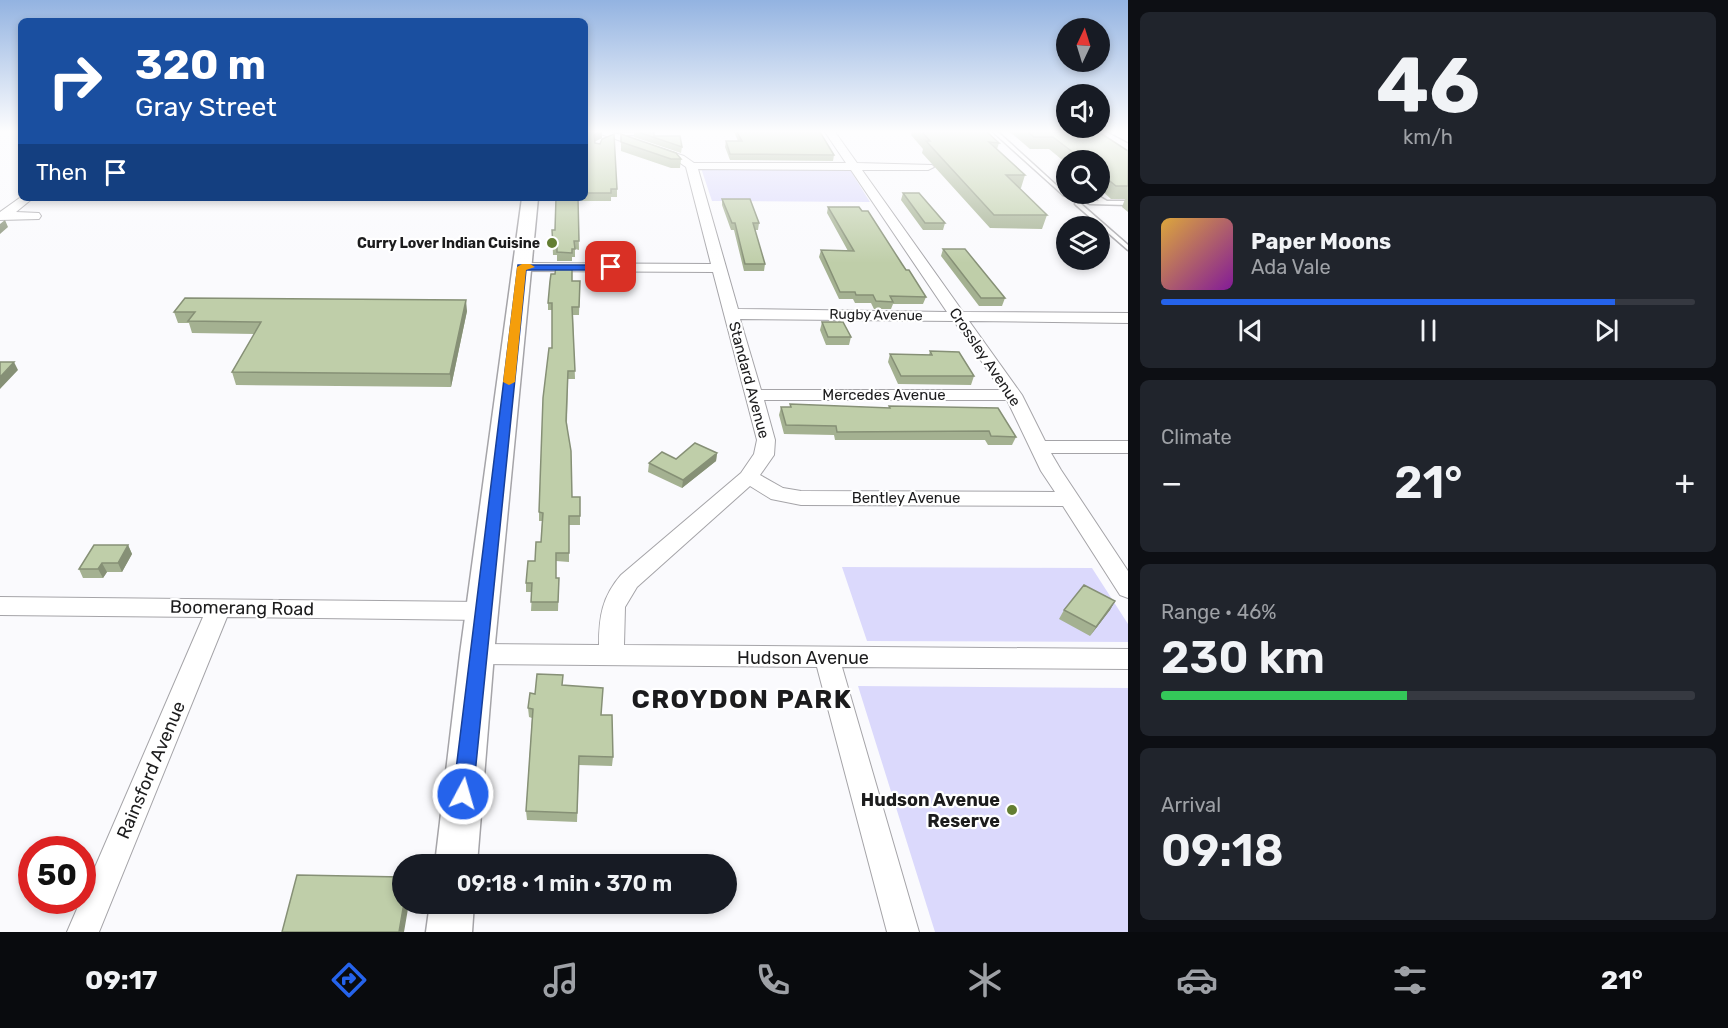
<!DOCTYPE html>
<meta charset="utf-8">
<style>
body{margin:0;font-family:Rubik,sans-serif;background:#20242c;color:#f1f3f6;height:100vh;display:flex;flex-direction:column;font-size:22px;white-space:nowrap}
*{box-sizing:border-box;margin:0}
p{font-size:20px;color:#9ea1a6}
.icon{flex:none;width:33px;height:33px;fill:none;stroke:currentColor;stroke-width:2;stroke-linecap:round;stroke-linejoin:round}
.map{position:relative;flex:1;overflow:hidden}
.side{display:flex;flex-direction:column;gap:12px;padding:12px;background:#0d0f14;width:600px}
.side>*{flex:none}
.hud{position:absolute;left:18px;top:18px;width:570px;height:183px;border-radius:9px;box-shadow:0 3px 9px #0003;background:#1a4fa0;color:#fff;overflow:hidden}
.needle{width:39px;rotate:4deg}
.controls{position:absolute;left:1056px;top:18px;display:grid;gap:12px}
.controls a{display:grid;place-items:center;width:54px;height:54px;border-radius:50%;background:#171b24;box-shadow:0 3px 9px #0003;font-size:30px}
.speed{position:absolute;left:18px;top:836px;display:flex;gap:12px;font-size:30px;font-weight:700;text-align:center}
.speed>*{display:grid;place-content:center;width:78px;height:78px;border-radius:50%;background:#171b24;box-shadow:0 3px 9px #0003;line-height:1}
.speed .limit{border:9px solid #d22;background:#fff;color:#111}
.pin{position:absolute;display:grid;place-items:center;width:51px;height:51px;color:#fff;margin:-26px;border-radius:12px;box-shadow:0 3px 9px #0006}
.me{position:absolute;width:66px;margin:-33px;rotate:6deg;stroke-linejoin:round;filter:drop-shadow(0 0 4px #0008)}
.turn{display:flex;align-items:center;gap:21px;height:126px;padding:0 18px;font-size:27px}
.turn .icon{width:78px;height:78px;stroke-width:2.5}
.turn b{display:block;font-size:42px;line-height:51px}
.then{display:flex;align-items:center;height:57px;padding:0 18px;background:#0003;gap:12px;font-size:22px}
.big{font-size:45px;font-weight:600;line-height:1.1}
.side .card{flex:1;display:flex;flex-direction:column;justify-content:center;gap:9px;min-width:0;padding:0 21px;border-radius:9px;background:#20242c}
.side .dial{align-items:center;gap:0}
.dial b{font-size:78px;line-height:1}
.song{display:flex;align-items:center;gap:18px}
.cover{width:72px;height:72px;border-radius:9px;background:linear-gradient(135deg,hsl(40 70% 55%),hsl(290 70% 35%))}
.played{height:6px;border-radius:3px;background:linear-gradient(90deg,#2563eb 85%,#363941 85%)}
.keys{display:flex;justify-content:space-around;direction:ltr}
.heat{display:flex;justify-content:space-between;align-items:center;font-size:33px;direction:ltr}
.charge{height:9px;border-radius:4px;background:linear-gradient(90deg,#34c759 46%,#363941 0)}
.trip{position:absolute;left:392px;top:854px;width:345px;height:60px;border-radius:30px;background:#171b24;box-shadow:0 3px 9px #0003;font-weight:600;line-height:60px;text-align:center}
.tabs{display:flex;height:96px;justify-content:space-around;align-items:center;background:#090b0e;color:#9ea1a6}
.tabs .icon{width:42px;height:42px}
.tabs .on{color:#2563eb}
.tabs b{font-size:27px;color:#f1f3f6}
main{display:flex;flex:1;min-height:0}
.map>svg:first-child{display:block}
</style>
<main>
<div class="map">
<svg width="1128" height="932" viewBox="0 0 1128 932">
<rect width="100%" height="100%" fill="#fafafd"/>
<path fill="#dbd9fc" d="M701 168 850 170 870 202 712 201Z
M842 567 1092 568 1128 624V642L867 641Z
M858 686 1128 688V932H935Z"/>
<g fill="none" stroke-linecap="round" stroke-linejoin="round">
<g stroke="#a5a4a8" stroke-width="3">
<path id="service" d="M993 132H998L1066 194 1090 200 1099 201 1089 194H1095L1107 201H1128V205L1090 204 1083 201 1081 204 1128 245V250L1076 205 1075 204 1078 200 1063 195Z
M622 133H645L647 134 645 135H622L613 138 611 137Z"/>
</g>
<g stroke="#a5a4a8" stroke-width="2">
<path id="minor" d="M595 132H611L684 156 694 163H846L825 132H835L857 163 932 165 934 167 928 170H862L963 312 1128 313V323L969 321 1022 395 1045 441H1128V453H1051L1061 470 1128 571V598L1120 595 1063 506 801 505 771 499 750 486 637 587 625 607 624 645 1128 649V669L842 667 919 932H887L817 667 477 664 468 661 465 654 468 647 477 644 599 645C599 617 602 597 621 575L741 473 754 454 757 440 713 272 522 271 515 267 522 263 711 264 686 167 676 160ZM698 169 851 170 947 312 738 309ZM740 319 954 321 1001 390H761ZM764 400H1007L1041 471 1055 492 801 491 783 488 760 475 774 455 775 440Z
M21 197 33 198 16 212 39 213 41 216 39 219 0 220V212Z
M0 597 483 602 491 605 495 611 491 617 483 620 227 617 99 932H67L203 617 0 615Z"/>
</g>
<g stroke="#a5a4a8" stroke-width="3">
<path id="secondary" d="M1109 132H1128V142Z
M522 198H538L494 654 477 864H435L460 654Z
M430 903H474L472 932H426Z"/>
</g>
<use href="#service" fill="#fff" fill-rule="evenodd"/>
<use href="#minor" fill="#fff" fill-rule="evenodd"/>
<use href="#secondary" fill="#fff" fill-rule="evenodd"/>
</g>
<path fill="#a4b191" d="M585 132H602V138L594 141 595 143 617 189V197H611V201H578L579 250 575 249V257H572V261H557V255H553L552 230H555L556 198H585Z
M634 132H654V136L682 147 681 153 634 137Z
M734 132H820L834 155 833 161 730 160 725 147 726 141H738Z
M912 132H987L999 143 997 149 1025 175 1021 188H1019L1047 215 1042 229 990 228 922 153 923 149 911 135Z
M1010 132H1099L1128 151V212L1122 207 1125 199H1111L1100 189V160H1066V163L1049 149H1030Z
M621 134 681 159 680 168H671L621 151Z
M903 193 945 223 943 230H923L901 200Z
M108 198H208L205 201H109Z
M722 199 759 223 758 230H755L765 264 764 271H744L734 230H731L722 205Z
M828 207 902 264 926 297 923 304H893L891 309H874L871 303H855L853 299H839L819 257 821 250 848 251 827 213Z
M943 249 1005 298 1002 306H979L941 256Z
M572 281H580L579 315H573L575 379H568L567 422 572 497H580V525H569V562L556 561V578H559L558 611H531L532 592H526V583L535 561 541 542 542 521H539V512L552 348V310H548V303Z
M467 311 451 387 236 385 232 372 255 334 192 333 189 323H178L174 312Z
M822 322 851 337 849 345H826L820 330Z
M930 351 974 376 971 385 898 384 888 362 890 354 929 355Z
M790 404 889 408V406L1016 437 1012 445H988L985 440H835L834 435 784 434 779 415 781 407H790Z
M717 453 716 461 682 488 648 472 649 463Z
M128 545 132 554 122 572H107L103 578H83L79 569Z
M1115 601 1110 610 1090 636 1059 619 1064 610Z
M563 686 601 715 613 757 612 766 579 765 577 822 527 820 526 811 532 718 529 717 528 708 535 694Z"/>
<path fill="#869076" d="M599 132H602V138L594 142V135Z
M5 220 8 227 0 234V224Z
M466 300 467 311 451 387 450 374Z
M14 362 18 370 0 389V377Z
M717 453 716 461 682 488 683 480Z
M128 545 132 554 122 572 118 563Z
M102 563 107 572 103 578 98 569Z
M1115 601 1110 610 1090 636 1096 627Z
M404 903H409L404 932H399Z"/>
<path fill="#bfcea9" stroke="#869076" stroke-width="1.5" d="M585 132H599L594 135 595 143 600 144 602 139 614 134 617 189H611V193H585Z
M638 132H654V136H680L682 147Z
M737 132H820L834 155 730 154 726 141H742Z
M922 132H987L999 143 989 142 1025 175H1006L1047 215H994L926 141H930Z
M1028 132H1099L1128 151V186H1116L1100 173V160H1083L1053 137H1034Z
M621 134 676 153 681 159H671L621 142Z
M903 193H919L945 223H925Z
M556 198H578L579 241H574L575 249H572V253L557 252V246H553L552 230H555Z
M722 199H750L759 223H753L765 264H745L735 223H732Z
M828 207H859L862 211H868L902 264 906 270H909L926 297 890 296 893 302 876 301 873 295H856L855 292H840L821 250 854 251Z
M943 249H965L1005 298H981Z
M556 266H572V281H580L579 307H572L575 371H568L566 421 571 451 572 497H580V516H569V553H556V578H559L558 602H531L532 583H526L528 561H535L536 542H541L543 513 539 512 543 398 549 348H552V303H548L550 281 551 274H555Z
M185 298 466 300 450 374 232 372 261 322 188 321 195 312H174Z
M822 322H843L851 337H828Z
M930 351 959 352 974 376H901L890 354 932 355Z
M0 362H14L0 377Z
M790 404 890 408 889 406 998 408 1016 437 991 436 989 431 837 432 836 426 786 425 781 407H791Z
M695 443 717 453 683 480 649 463 662 452 676 459Z
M94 545H128L118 563H102L98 569H79Z
M1084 585 1115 601 1096 627 1064 610Z
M537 674 563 675 562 685 603 688 601 715H612L613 757 579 756 577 813 526 811 533 709 528 708 530 693 535 694Z
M297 875 402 877V903H404L399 932H282Z"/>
<linearGradient id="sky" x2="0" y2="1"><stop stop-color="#93b3e1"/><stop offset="0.5" stop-color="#fdfdfe"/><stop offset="1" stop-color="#fdfdfe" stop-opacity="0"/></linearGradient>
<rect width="1128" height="263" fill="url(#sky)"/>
<path fill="#2563eb" stroke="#184099" stroke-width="1.5" d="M518 265H611L616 267 611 270H526L473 794 470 801 463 803 456 801 453 794Z"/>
<path fill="#f59e0b" d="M530 264 535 267 526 270 515 382 509 385 503 382 517 267 522 264Z"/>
<g fill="#637e32" stroke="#fff" stroke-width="2">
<circle cx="552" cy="243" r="6"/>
<circle cx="1012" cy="810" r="6"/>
</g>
<g text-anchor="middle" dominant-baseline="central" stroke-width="4.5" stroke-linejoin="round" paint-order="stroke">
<g font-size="14" font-weight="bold" fill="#1c1c1d" stroke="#fff" text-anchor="end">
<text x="540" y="243">Curry Lover Indian Cuisine</text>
</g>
<g font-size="14" fill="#1c1c1d" stroke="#fff">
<text transform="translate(876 315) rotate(1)">Rugby Avenue</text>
</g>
<g font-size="15" fill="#1c1c1d" stroke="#fff">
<text transform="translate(985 357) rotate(56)">Crossley Avenue</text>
<text transform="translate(749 380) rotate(75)">Standard Avenue</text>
<text x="884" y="395">Mercedes Avenue</text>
<text x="906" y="498">Bentley Avenue</text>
</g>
<g font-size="18" fill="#1c1c1d" stroke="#fff">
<text transform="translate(242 608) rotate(1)">Boomerang Road</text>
<text x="803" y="658">Hudson Avenue</text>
<text transform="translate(151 770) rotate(-67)">Rainsford Avenue</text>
</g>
<g font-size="18" font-weight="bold" fill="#1c1c1d" stroke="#fff" text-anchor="end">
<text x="1000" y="800">Hudson Avenue<tspan x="1000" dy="21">Reserve</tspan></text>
</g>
<g font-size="26" font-weight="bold" letter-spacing="1.5" fill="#1c1c1d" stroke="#fff">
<text x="742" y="699">CROYDON PARK</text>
</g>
</g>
</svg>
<div class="controls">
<a><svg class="needle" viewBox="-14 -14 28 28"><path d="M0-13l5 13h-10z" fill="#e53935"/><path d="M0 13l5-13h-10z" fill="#9ea1a6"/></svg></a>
<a><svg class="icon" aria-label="sound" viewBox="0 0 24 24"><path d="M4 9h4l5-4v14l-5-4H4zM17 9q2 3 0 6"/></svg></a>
<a><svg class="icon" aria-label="search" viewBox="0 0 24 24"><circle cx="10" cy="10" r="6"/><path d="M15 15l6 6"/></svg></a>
<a><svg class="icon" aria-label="layers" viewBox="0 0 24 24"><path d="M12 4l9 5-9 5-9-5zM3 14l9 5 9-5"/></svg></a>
</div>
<div class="speed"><div class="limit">50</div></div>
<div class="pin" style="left:611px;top:267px;background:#d93025"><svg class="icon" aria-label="arrive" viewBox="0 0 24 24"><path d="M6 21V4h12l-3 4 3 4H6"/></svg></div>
<svg class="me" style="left:463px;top:794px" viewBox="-20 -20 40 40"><circle r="17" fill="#2563eb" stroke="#fff" stroke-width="3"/><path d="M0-11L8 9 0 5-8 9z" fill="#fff"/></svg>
<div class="trip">09:18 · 1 min · 370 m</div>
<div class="hud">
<div class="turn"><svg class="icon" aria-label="right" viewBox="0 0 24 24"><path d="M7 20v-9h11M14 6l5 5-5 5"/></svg><div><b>320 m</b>Gray Street</div></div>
<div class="then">Then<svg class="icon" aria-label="arrive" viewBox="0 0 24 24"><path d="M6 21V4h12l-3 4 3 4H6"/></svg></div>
</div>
</div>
<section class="side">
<div class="card dial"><b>46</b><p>km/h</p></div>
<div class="card">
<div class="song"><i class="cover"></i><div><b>Paper Moons</b><p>Ada Vale</p></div></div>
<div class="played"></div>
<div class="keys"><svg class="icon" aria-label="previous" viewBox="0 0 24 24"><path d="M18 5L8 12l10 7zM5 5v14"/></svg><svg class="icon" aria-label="pause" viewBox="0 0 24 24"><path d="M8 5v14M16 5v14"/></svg><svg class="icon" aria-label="next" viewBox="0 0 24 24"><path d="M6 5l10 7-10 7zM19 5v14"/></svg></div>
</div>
<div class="card"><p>Climate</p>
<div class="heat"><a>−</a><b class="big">21°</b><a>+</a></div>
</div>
<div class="card"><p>Range · 46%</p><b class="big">230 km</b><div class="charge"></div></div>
<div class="card"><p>Arrival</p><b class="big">09:18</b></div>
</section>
</main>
<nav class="tabs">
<b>09:17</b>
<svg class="icon on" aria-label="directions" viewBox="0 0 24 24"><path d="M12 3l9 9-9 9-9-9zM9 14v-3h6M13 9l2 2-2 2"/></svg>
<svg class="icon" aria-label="music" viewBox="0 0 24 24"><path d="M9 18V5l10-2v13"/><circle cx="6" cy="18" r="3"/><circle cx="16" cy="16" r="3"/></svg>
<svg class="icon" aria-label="phone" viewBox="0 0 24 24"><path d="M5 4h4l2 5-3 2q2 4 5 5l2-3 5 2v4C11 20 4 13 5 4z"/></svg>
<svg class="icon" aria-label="climate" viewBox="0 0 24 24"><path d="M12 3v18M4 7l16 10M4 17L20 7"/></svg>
<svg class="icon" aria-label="car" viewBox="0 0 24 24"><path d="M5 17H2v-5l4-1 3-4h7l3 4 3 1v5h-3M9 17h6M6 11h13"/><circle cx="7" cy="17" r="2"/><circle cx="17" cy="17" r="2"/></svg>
<svg class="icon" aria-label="filters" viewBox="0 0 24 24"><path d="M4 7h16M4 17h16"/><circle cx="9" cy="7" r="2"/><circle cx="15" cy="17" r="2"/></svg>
<b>21°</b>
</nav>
